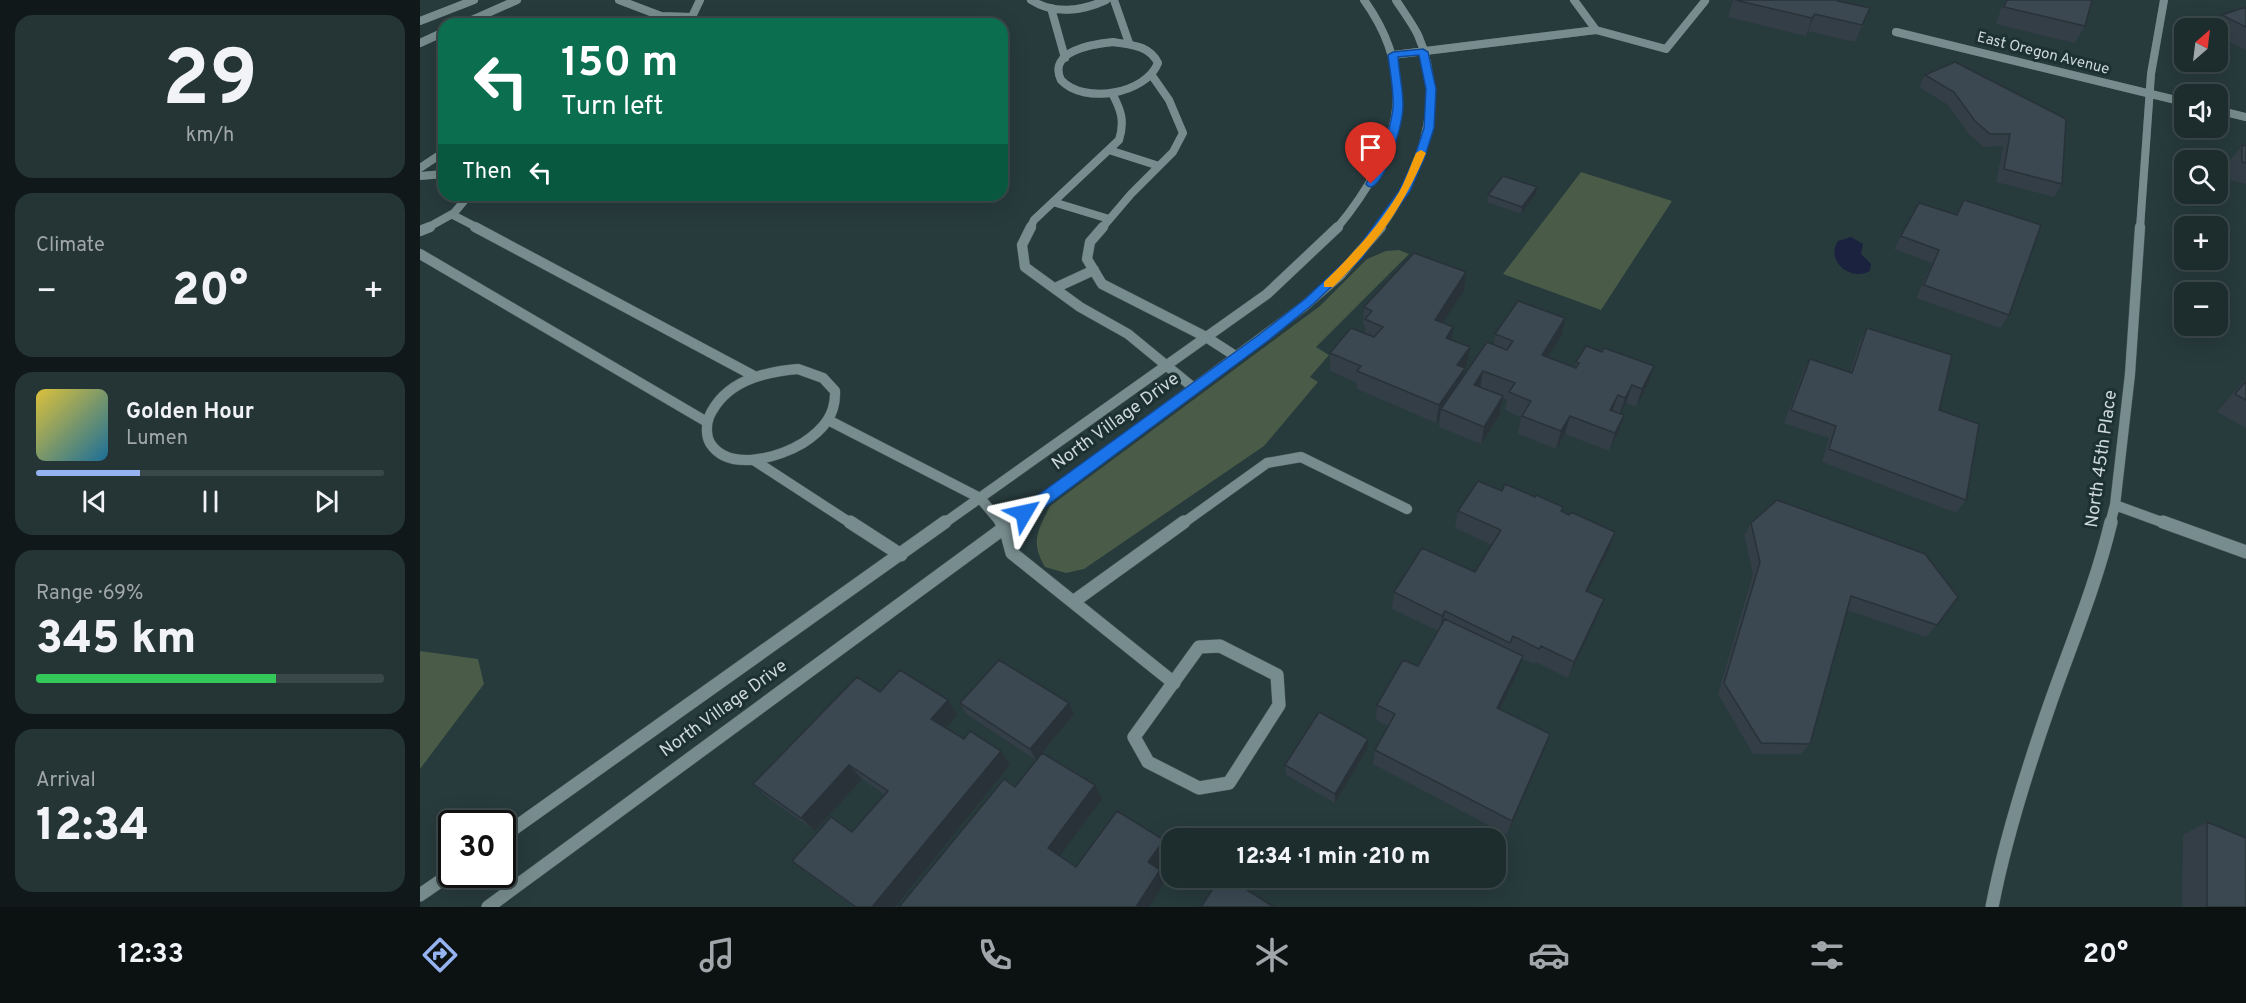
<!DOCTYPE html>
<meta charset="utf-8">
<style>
body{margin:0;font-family:Overpass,sans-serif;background:#253435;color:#f1f3f6;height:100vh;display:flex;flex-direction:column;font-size:22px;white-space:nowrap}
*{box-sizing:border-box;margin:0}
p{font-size:20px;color:#a0a7aa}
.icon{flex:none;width:33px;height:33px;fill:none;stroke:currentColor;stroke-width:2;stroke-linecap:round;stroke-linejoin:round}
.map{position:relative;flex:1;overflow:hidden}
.panel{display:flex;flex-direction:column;gap:15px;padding:15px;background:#101819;width:420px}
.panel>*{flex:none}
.top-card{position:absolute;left:18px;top:18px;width:570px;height:183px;border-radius:18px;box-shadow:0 6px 24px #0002,0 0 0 2px #3b4849;background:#0b6e4f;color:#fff;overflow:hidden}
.needle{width:39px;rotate:28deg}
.fabs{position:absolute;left:1754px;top:18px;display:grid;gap:12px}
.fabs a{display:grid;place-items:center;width:54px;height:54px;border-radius:12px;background:#1d2c2d;box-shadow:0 6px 24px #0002,0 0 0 2px #3b4849;font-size:30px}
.speed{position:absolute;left:18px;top:810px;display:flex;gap:12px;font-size:30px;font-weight:700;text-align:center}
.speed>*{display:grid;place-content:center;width:78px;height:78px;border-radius:50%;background:#1d2c2d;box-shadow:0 6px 24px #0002,0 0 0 2px #3b4849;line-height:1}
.speed .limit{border:3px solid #111;border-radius:9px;background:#fff;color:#111}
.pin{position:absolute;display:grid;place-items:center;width:51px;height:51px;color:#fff;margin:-62px -26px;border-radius:50% 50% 50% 0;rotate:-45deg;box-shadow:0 0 6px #0007}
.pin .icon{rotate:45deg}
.me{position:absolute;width:66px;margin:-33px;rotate:54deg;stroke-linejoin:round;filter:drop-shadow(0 0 4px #0008)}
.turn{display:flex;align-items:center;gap:21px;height:126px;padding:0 24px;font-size:27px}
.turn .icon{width:78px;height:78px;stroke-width:2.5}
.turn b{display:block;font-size:42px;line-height:51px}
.then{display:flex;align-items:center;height:57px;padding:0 24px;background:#0003;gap:12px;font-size:22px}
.big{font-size:45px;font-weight:800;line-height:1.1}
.panel .card{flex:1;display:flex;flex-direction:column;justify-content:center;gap:9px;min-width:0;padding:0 21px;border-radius:18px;background:#253435}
.panel .dial{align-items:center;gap:0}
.dial b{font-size:78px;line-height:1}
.song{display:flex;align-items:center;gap:18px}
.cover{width:72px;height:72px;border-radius:9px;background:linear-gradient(135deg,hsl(50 70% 55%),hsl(200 70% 35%))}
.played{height:6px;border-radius:3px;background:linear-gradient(90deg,#95b2f1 30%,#3b4849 30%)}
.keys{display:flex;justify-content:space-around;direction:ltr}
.heat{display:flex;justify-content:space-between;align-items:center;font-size:33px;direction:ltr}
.charge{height:9px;border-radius:4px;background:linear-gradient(90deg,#34c759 69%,#3b4849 0)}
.trip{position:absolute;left:741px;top:828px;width:345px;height:60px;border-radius:18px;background:#1d2c2d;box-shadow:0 6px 24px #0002,0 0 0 2px #3b4849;font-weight:800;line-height:60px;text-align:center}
.menu{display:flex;height:96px;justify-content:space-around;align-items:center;background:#0c1212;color:#a0a7aa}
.menu .icon{width:42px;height:42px}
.menu .on{color:#95b2f1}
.menu b{font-size:27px;color:#f1f3f6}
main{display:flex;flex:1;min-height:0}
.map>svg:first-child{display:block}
</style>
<main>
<section class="panel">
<div class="card dial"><b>29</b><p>km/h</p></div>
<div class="card"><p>Climate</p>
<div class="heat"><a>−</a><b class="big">20°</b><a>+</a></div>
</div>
<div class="card">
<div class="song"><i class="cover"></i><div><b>Golden Hour</b><p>Lumen</p></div></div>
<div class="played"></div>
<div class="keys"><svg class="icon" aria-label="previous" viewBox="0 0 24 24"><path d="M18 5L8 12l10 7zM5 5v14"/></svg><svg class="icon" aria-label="pause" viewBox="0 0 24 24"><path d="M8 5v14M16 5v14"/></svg><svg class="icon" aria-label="next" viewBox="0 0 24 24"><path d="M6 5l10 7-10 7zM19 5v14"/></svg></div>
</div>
<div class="card"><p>Range · 69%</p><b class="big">345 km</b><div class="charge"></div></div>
<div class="card"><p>Arrival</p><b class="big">12:34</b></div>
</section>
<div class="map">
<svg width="1826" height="907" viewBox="0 0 1826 907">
<rect width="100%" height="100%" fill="#273a3c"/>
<path fill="#4a5b48" d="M1161 172 1252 201 1181 310 1083 274Z
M979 250 989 254 896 347 909 355 890 377 898 382 844 446 664 569 646 573 625 567C610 542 618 530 630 506L900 306 947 259 966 251Z
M0 651 58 659 64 684 0 769Z"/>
<path fill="#1a2240" d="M1431 237 1443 244 1441 254 1451 264 1450 271C1431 282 1405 261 1418 241Z"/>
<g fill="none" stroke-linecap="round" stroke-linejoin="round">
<g stroke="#48585a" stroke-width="8">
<path id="minor-far2" d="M199 0 241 16 272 17
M611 0C634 15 662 11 686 0
M694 0 709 43
M1154 0 1176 30
M631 8 645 58
M0 21 54 0
M270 21 280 0
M43 24 97 0
M1476 32 1764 102
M693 42C711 45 729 45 738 63 726 94 664 105 641 80 627 51 673 44 693 42Z
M0 43 24 32
M973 55 1176 30 1246 49 1285 1
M1797 110 1826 117
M689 150 739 166
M0 168 24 152
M0 176 24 174
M633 202 689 219
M33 215 58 228
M7 228 34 213 49 195
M610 228 614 220 699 140C705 121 701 110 692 93
M682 228 711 194 753 152 763 133 749 100 733 77
M917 228C976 157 1003 82 944 0
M960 228C1000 175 1027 100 998 35 992 23 983 11 976 0
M1720 228 1731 74 1744 0"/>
</g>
<g stroke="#48585a" stroke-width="11">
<path id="minor-far1" d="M55 227 336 377
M611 227 602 245 605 267 660 307 708 334 775 389
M683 227 670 242 667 259 682 284 786 337 817 357
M0 231 10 227
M0 254 287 422
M635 288 674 270
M378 369 403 378 415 391C416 415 403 430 383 443 360 457 309 473 290 443 286 436 286 425 289 417 305 381 343 372 378 369Z
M410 421 560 498 582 524
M335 461 432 524
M1695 505 1747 524
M523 524 847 294 918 227
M590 524 883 307 920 275 961 227
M762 524 847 463 881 457 987 509
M1690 524 1695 505 1710 374 1720 227"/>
</g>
<g stroke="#48585a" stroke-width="14">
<path id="minor" d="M430 522 481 555
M581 522 585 527 592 553 754 683
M1743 522 1826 552
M653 602 764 522
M800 646 857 675 859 705 809 783 779 788 728 762 714 737 779 647Z
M82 837 525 522
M0 895 32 873
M68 907 592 522
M1572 907C1585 839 1607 770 1630 704 1651 644 1676 585 1691 522"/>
</g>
<use href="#minor-far2" stroke="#778c8e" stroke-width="8"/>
<use href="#minor-far1" stroke="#778c8e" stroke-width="10"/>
<use href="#minor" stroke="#778c8e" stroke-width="13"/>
</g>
<path fill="#333e47" d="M1313 0H1421L1420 1 1450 8 1435 42 1388 31 1386 36 1308 17Z
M1586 0H1672L1665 26 1655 43 1576 24 1581 9Z
M1826 7V50L1797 36V28H1793L1802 15Z
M1535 62 1642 184 1634 197 1576 182 1583 146 1563 147 1548 133 1528 105 1499 87 1505 75Z
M1822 145 1826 146V184L1808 180V163Z
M1117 187 1116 194 1101 214 1067 202 1068 195Z
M1544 200 1589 315 1580 328 1496 298 1512 263 1474 249 1499 203 1536 215Z
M1046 272 1044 291 1023 323 1032 340 1050 347 1047 365 1044 369 1043 377 1074 345 1075 334 1141 336 1128 357 1155 367 1156 362 1228 384 1216 407 1206 403 1200 414 1198 433 1189 451 1145 434 1136 449 1098 434 1101 417 1085 410 1087 400 1083 398 1080 414 1061 444 1019 427 1020 417 1016 423 937 389V383L910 371V353L945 333V326L943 325 944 307Z
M1447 328 1519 410 1546 500 1536 513 1402 462 1409 438 1364 423 1383 372 1390 359 1430 372 1440 341Z
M1826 378V428L1797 412Z
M1082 491 1142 512 1195 532 1189 549 1168 592 1184 599 1178 615 1148 678 1116 662 1114 664 1102 659 1098 672 1080 709 1125 748 1087 835 953 764 955 750 968 726 956 720 957 705 998 666 1018 631 972 609 974 592 1055 572 1072 545 1035 528 1038 511Z
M1331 523 1517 625 1506 637 1427 610 1390 744 1381 754H1333L1298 694 1333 574 1324 535Z
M460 692 528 700 537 715 526 728 544 739 581 751 590 765 475 907H434L387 873 372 861 432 832 465 795 442 779 395 831 348 798 333 784Z
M540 703H649L654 714 616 760 546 714Z
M947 749 915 803 866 775 865 765Z
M1787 822 1826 907H1762L1763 835Z"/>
<path fill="#293239" d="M1395 14 1388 31 1386 36 1392 18Z
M1117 187 1116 194 1101 214 1102 207Z
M1046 272 1044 291 1013 338 1015 320Z
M1145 318 1141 336 1118 373 1122 355Z
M1033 327 1031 346 1026 338Z
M1050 347 1047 365 1044 369 1042 386 1021 409 1020 417 1016 423 1019 405 1037 365Z
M1234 366 1228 384 1216 407 1222 389Z
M1063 371 1060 389 1054 385Z
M1212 385 1206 403 1199 416 1205 398Z
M1198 395 1192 413 1190 410Z
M1083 396 1080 414 1061 444 1064 427Z
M1204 415 1198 433 1189 451 1195 433Z
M1150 416 1145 434 1136 449 1141 431Z
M1195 532 1189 549 1160 607 1166 591Z
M1184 599 1178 615 1148 678 1154 662Z
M1025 611 1022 627 1020 632 1022 616Z
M1103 656 1098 672 1073 723 1077 708Z
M528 700 537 715 521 734 511 719Z
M649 703 654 714 616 760 610 749Z
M1130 734 1125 748 1087 835 1092 821Z
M948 739 947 749 915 803V794Z
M581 751 590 765 475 907H452Z
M429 765 442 779 395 831 381 818Z
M675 785 682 799 636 861 628 848Z
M744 840 748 853 734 874 728 862Z
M740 870 745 882 729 907H716Z"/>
<path fill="#3b4852" stroke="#293239" stroke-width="1.5" d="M1315 0H1419L1418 1 1450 8 1442 25 1395 14 1392 18Z
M1587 0H1672L1665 26 1584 7Z
M1826 7V27L1802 15Z
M1535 62 1646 119 1642 184 1584 169 1590 134H1570L1555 121 1534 92 1505 75Z
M1822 145 1826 146V163L1822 162Z
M1083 176 1117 187 1102 207 1068 195Z
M1544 200 1621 225 1589 315 1504 285 1519 250 1481 236 1499 203 1537 215Z
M994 253 1046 272 1015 320 1033 327 1026 338 1050 347 1037 365 1045 368 1019 405 937 371 941 366 910 353 931 328 954 337 963 327 945 319 952 311 944 307Z
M1098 301 1145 318 1122 355 1156 368 1159 363 1156 362 1166 346 1182 352 1184 348 1234 366 1222 389 1212 385 1205 398 1198 395 1190 410 1204 415 1195 433 1150 416 1141 431 1102 416 1111 401 1089 392 1095 383 1063 371 1054 385 1083 396 1064 427 1021 409 1067 342 1087 350 1093 341 1075 334Z
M1447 328 1532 355 1519 410 1559 424 1546 500 1409 449 1416 426 1371 410 1390 359 1432 373Z
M1826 381V400L1815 394Z
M1058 481 1082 491 1085 484 1115 497 1116 495 1143 507 1141 511 1149 515 1151 512 1195 532 1166 591 1184 599 1154 662 1121 646 1119 649 1093 636 1090 643 1025 611 1022 616 974 592 1002 548 1055 572 1081 530 1038 511Z
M1357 500 1505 554 1538 597 1517 625 1431 596 1390 744 1341 743 1304 683 1340 562 1331 523Z
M1025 619 1103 656 1077 708 1130 734 1092 821 955 750 975 714 957 705 983 660 998 666Z
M579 660 649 703 610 749 540 703Z
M480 670 528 700 511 719 544 739 550 731 581 751 452 907H436L372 861 411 817 432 832 468 791 429 765 381 818 333 784 437 677 460 692Z
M899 712 948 739 915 794 865 765Z
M622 753 675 785 628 848 656 867 697 811 744 840 728 862 740 870 716 907H479L584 779 595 787Z
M1787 822 1826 838V907H1787Z
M800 878H808L854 907H781Z"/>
<path fill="#1a73e8" stroke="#114b97" stroke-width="1.5" d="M1003 49 1008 52 1016 89 1014 128 1004 159 990 191 942 258 893 304 849 340 610 518H599L597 513 599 509 840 334 885 299 934 253 979 191 994 159 1004 128 1006 89 999 55 978 57C979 73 983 89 983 105 983 122 967 181 951 187L948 186 946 184C959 160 970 135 973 108 974 91 970 72 968 55L973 52Z"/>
<path fill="#f59e0b" d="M1001 150 1006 153C982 209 956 245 913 287H904V282C932 255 959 226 979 192 986 180 990 166 996 153Z"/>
<g text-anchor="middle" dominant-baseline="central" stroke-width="6" stroke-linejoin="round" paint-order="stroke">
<g font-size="15" fill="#cdd8d9" stroke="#1d3032">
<text transform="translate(1623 54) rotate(14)">East Oregon Avenue</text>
</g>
<g font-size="18" fill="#cdd8d9" stroke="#1d3032">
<text transform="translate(696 422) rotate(-36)">North Village Drive</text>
<text transform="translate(1682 459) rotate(-82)">North 45th Place</text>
<text transform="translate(304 709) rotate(-36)">North Village Drive</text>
</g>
</g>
</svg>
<div class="fabs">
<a><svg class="needle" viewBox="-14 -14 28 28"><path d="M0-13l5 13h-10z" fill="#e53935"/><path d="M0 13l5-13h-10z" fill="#a0a7aa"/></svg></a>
<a><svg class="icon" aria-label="sound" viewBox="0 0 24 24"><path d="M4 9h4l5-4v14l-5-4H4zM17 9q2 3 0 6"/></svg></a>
<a><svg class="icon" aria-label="search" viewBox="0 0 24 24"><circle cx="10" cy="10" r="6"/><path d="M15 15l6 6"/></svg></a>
<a>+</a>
<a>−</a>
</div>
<div class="speed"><div class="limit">30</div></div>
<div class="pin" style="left:951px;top:184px;background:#d93025"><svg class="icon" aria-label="arrive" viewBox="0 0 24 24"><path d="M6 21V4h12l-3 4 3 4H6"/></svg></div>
<svg class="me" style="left:604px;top:513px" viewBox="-20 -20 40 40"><path d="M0-17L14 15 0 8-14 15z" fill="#1a73e8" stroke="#fff" stroke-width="4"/></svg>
<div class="trip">12:34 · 1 min · 210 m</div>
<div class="top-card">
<div class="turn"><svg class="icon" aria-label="left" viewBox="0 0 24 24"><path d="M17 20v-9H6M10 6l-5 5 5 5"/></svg><div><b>150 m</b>Turn left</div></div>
<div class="then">Then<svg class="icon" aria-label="left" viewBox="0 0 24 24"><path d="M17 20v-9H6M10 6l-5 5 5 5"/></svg></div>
</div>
</div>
</main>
<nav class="menu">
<b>12:33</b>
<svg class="icon on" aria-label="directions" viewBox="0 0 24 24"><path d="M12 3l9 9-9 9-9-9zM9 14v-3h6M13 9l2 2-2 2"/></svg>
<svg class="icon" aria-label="music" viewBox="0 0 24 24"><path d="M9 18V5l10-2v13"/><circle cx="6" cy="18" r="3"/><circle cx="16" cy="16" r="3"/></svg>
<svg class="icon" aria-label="phone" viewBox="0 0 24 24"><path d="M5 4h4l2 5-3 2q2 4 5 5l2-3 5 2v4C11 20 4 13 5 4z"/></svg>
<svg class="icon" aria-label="climate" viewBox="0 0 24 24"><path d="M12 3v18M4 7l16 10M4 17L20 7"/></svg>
<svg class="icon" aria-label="car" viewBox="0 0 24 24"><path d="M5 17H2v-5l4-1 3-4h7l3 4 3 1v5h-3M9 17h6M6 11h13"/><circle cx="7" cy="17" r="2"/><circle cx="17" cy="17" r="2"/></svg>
<svg class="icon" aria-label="filters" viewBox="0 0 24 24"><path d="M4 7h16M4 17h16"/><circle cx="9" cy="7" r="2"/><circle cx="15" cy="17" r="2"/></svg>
<b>20°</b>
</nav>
